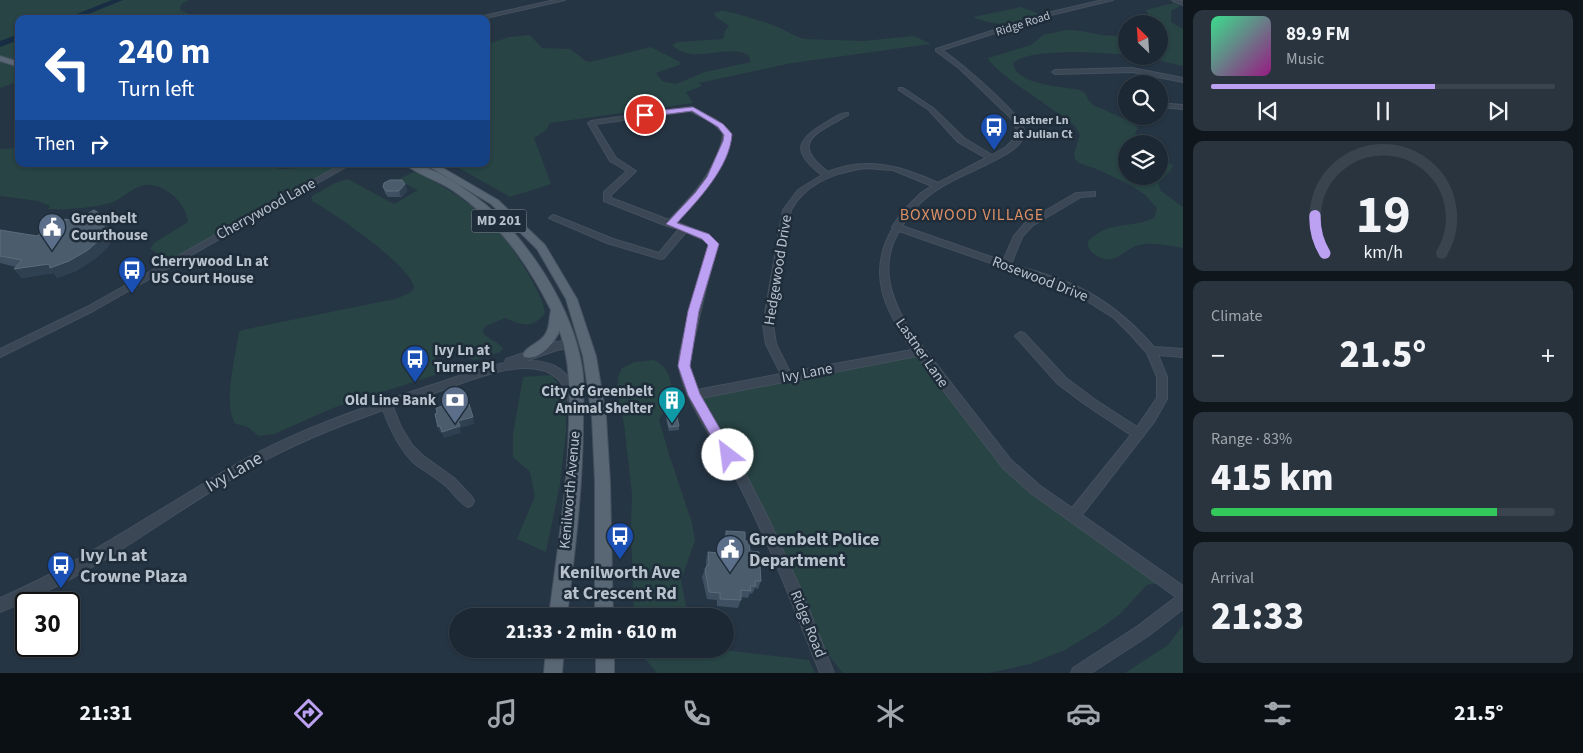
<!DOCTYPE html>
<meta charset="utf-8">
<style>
body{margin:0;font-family:"Source Sans 3",sans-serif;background:#29343f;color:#f1f3f6;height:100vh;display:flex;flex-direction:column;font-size:19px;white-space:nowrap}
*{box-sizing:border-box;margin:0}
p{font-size:16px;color:#a0a6ac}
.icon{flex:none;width:28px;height:28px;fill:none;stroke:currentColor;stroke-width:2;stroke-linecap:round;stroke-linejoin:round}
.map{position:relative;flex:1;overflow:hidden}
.panel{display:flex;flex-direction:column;gap:10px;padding:10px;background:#0f161c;width:400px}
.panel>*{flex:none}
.top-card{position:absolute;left:15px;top:15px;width:475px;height:152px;border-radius:10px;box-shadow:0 1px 4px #0004,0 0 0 1px #3a444e;background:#1a4fa0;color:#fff;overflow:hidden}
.needle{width:32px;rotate:335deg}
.fabs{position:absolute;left:1118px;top:15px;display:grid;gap:10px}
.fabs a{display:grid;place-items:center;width:50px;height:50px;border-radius:50%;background:#1c2833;box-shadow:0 1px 4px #0004,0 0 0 1px #3a444e;font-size:25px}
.speed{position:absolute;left:15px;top:592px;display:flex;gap:10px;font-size:25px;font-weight:700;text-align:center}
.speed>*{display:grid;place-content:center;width:65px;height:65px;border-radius:50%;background:#1c2833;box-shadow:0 1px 4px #0004,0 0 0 1px #3a444e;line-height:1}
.speed .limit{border:2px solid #111;border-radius:8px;background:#fff;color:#111}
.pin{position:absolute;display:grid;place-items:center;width:42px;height:42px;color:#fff;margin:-21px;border:2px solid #fff;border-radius:50%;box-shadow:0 1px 5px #0007}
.me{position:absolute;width:55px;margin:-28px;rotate:330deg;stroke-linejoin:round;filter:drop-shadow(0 0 4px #0008)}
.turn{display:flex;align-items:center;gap:18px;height:105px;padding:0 20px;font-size:22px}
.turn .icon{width:65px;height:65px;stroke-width:2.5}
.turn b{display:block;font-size:35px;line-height:42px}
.then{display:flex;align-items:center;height:48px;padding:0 20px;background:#0003;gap:10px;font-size:19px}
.big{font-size:38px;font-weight:800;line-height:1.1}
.panel .card{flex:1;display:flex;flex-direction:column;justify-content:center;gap:8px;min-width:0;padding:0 18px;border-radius:10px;background:#29343f}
.panel .dial{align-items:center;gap:0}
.dial svg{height:130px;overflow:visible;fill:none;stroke:#3a444e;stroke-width:7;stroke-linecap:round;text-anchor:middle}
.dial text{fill:#f1f3f6;stroke:none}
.song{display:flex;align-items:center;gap:15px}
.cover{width:60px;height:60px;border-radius:8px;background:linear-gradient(135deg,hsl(150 70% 55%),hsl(310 70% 35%))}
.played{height:5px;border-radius:2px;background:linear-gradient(90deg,#bca0f2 65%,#3a444e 65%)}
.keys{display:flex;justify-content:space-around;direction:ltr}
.heat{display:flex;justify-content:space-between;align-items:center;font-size:28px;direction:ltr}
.charge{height:8px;border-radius:4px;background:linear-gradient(90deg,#34c759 83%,#3a444e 0)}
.trip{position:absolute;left:449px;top:608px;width:285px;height:50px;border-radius:25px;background:#1c2833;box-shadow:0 1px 4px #0004,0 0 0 1px #3a444e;font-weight:800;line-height:50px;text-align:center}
.dock{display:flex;height:80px;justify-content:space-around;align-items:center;background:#0b1014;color:#a0a6ac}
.dock .icon{width:35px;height:35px}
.dock .on{color:#bca0f2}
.dock b{font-size:22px;color:#f1f3f6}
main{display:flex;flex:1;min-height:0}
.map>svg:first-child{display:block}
</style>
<main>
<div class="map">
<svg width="1183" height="673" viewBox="0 0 1183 673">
<rect width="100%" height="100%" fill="#263544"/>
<path fill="#284445" d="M0 0H189L181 4 180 10 196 17 195 19H19V81L0 88Z
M1174 3 1180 6 1171 11V22L1183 29V66L1140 56H1159V24H1135L1149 16 1146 10Z
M1021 7 1040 14C1009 23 1004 29 973 17Z
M721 11C728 10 772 24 780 28 789 32 796 37 805 39L864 41 914 36 931 44 792 63 699 83 702 86 686 92 693 103 550 123 546 130 534 138 551 184 510 197 452 164H486V45L509 37 530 35 542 48 570 49 586 61 590 62 651 47 680 62 679 65 656 73 662 81 676 84 705 72 751 62 748 55C724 43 694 66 672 45L678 42 723 39 725 31 729 26 716 17 714 13Z
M1066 30C1088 29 1103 40 1126 34V55C1105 53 1025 47 1013 64 1019 86 1062 86 1080 90L1085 93 1089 101 1095 106 1134 123 1138 128 1135 133 1142 144H1126V176H1159V156L1173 165 1171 170 1158 183 1161 191 1183 207V248C1170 246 1157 243 1144 244 1123 246 1117 270 1094 254 1089 250 1088 247 1088 241 1109 220 1130 229 1154 218L1157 208 1145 195 1132 186 1099 170 1079 163 1075 159 1074 154 1080 135 1075 126C1059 112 993 72 988 58L1031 45 1043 35Z
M19 148V164H260L281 169 296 168 308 164H335L340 168 172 262 150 249 154 243 188 222C187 203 161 179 141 186 130 189 121 200 110 203 93 208 65 210 48 209L50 206 38 201 0 196V149Z
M414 172C434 178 482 211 496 227 510 243 543 293 545 313 532 330 521 325 505 318L486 326 482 331C487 340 498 340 503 349L500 352 475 360 465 357 459 351H441L435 358 436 363 445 368 441 373 333 408 274 434 259 436 246 426 236 424C222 409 236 352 239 332L242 330 395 299 408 294 414 289C415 268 331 211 312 201V196L335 183 348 179 394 204 418 190 397 180Z
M919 352 1007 464 1165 582 1147 585 1120 614 1101 628 1065 650 1030 664 989 673H843L814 637 787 575 694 395Z
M654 360C670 367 675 386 669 402 668 407 662 413 659 420L669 454 692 523 695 541 681 580 688 616H634L631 525 632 494 624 424 617 391 618 377 622 368 635 362Z
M551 375 566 393V432L560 484 546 552 517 539 535 496 530 472 513 457V434L523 377Z
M1183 625V673H1125L1168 645Z
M639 649H716L809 660 815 673H657L641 654Z"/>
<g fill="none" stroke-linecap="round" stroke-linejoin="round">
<path fill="#182d44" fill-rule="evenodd" d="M112 0H123L76 19H64Z
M19 34V40L0 47V41Z"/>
<g stroke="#44505d" stroke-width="2">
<path id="minor" d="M555 0H565L482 19H470Z
M1103 0H1113L1051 15 942 50C959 62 1021 113 1024 130 1026 138 1017 147 1011 151 984 169 951 177 927 197 917 205 909 215 902 226L1003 261 1014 236 1026 222 1076 193 1095 192V196L1081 197 1032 226 1022 237 1011 264C1033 271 1057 277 1078 287 1107 301 1133 323 1154 347L1183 349V357L1158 355 1167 377V399L1154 422 1082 515 1183 586V609L1148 636 1091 673H1071L1073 668 1138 626 1176 597 1031 493 1003 468 917 356 701 398 743 469 768 518 802 592 834 673H820C795 609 770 546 739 484 722 452 683 401 679 366 678 356 682 346 684 336 691 305 699 275 709 245L704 240 686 232 664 258 661 259 607 243 549 218 553 215 556 216 613 239 659 253 679 229 667 226 604 201V192L627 171 610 161 588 123 591 121 691 107 716 120 729 131C732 140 728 147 724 156 711 186 699 199 676 222L710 236 718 244 706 288 690 357 689 365 691 376 697 390 781 374 766 344 763 325 783 210 798 190 822 175C792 152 795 140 827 122 834 118 841 112 848 113V115C818 132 788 142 828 172 866 156 903 166 938 183L986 158 958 142 929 110 899 90V88H903L933 108 964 138 992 155 1006 147 1016 137 1017 130 1011 118 959 68 936 51V49L1047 13ZM690 111 712 122 723 133C723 142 720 149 716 158 704 184 689 199 669 220L611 198V195L636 171 616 158 595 124ZM865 168 893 170 932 186 921 193 903 211 892 227 893 228C866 273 885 310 912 350L790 372 776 344 773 325 791 210C805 183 837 172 865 168ZM899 231 1071 291 1114 318 1131 335 1147 353 1157 377V398L1137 427 1094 399 1066 378 1024 333 1020 332 1015 336 1058 384 1086 405 1131 435 1072 508 1039 485 1011 460 909 329C890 297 879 265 899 231Z
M1172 0 1183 1V5L1173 1Z
M1132 68 1183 78V82L1132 72 1055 74 1052 72 1055 70Z
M1159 103 1183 105V109L1159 107Z
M342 164H351L93 311 0 357V349L87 307Z
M570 340 575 344 574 347 557 350 526 361C555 360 571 371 578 400L577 403 573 404 569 403C565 395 565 385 558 379 532 354 477 378 448 388 429 395 411 401 393 407L401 427 412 445 422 455 454 478 472 497 474 501 472 505 468 507C459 503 453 492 446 486 436 477 424 471 414 463 399 449 390 429 383 410 336 427 290 445 247 470 196 498 149 533 99 563 67 582 34 598 0 612V598C84 562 158 509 237 464 296 430 362 408 426 387 452 379 478 368 505 363L506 359 556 342Z"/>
</g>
<g stroke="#44505d" stroke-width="2">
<path id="major" d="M0 56 19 62V67L0 61Z
M405 164C430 162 466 189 485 204 530 242 573 309 582 367 585 385 583 402 583 420 583 486 575 551 567 616H549C557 552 568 487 569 422 569 388 571 366 560 332V330C555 342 539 362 524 357L523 354C528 345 541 343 546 333 550 326 549 317 551 310 527 262 497 220 452 190 439 181 416 174 405 164Z
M425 164H436L498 200 545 245 577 299 596 356 606 417 610 482 613 616H595V482L592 417 583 356 566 299 537 249 491 204Z
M546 649H564L562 673H544Z
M596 649H614V673H596Z"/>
</g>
<use href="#minor" fill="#3b4754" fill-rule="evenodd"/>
<use href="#major" fill="#596674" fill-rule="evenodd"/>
</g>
<path fill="#3e5061" d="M405 184 407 191 401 197H388L385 193 383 187Z
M85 215 111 229V242L107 248 95 259 76 271 57 278 54 273 22 278 14 269 16 267 0 263V230L37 236 69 220Z
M667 414 679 426V430L669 431 666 419Z
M726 531 745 541 750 551 761 581 758 589 755 588 752 594 750 593 748 598 741 597V600L738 608 717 606V600L707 599 702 577 706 567V560L708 552 716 553 718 549H724V539Z"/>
<path fill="#2f4051" d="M405 184 407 191 401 197 399 191Z
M104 220 111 229V242L107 248 95 259 76 271 57 278 54 273 22 278 14 269Z
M473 417 474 424 460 428 461 433 444 438 442 433H440L438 427Z"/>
<path fill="#4b5c6d" stroke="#5c6c7c" d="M390 180H402L405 184 399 191H386L383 187 384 183Z
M94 210 100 214 104 220V232L100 239 88 250 69 261 50 268 49 264 14 269 22 260 0 256V230L37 236 49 226 56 227 65 219 69 220 77 214 85 215Z
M453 403 455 408 469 404 473 417 458 421 460 426 442 432 440 426 438 427 435 414 437 413 436 408Z
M676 413 679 426 669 427 667 414Z
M726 531 745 532V541H749L750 551 759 552 761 581H755L756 586H750L751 591 741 590V600L720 599V593L709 592 705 569 709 563 708 552 718 553V549H727Z"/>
<path fill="#bca0f2" stroke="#7a689d" d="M693 107 723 124 732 134C730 167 698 200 677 223L709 234 719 244 699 311 690 366 700 394 735 455 733 459 728 461 724 459 688 395 678 366 688 311 708 245 702 239 666 224 695 193 707 177 723 141 724 135 718 127 692 111 645 117 641 115 645 112Z"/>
<defs>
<g id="bus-pin" transform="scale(1.4375)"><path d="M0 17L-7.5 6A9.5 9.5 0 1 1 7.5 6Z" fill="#1a4fb4" stroke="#1f2c39"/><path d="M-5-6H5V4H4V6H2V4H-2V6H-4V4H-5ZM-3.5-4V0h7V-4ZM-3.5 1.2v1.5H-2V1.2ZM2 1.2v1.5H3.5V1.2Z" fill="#fff"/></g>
<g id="civic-pin" transform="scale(1.4375)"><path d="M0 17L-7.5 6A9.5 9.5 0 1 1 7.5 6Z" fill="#5c6f8a" stroke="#1f2c39"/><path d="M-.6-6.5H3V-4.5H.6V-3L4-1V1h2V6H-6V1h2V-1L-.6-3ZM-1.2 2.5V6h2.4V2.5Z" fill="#fff"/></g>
<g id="bank-pin" transform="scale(1.4375)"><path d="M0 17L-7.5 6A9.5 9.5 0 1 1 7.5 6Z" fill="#5c6f8a" stroke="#1f2c39"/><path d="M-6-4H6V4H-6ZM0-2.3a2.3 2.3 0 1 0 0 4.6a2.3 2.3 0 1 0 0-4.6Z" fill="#fff"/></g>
<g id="building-pin" transform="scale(1.4375)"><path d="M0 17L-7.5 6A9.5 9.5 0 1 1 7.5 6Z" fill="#0f9aa8" stroke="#1f2c39"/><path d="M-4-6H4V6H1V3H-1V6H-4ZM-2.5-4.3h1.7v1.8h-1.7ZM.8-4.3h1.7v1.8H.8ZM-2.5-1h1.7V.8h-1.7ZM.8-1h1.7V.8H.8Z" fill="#fff"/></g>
</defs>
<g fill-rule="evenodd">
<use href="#bus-pin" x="994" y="127"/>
<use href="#civic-pin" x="52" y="227"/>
<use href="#bus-pin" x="132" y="270"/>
<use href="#bus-pin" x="415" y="359"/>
<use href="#bank-pin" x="455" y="400"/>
<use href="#building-pin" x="672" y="400"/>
<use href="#bus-pin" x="620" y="536"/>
<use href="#civic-pin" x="730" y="549"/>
<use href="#bus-pin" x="61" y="565"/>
</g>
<g text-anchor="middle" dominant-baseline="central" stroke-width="5" stroke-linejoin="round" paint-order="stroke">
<g font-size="12" fill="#b8c2cd" stroke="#1f2c39">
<text transform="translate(1023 24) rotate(-18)">Ridge Road</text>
</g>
<g font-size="12" font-weight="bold" fill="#b8c2cd" stroke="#1f2c39" text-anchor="start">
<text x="1013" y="120">Lastner Ln<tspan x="1013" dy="14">at Julian Ct</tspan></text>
</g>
<rect fill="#1f2c39" stroke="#8a95a1" stroke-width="1" x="471.5" y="209.5" width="55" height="23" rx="4"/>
<g font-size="14" font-weight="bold" fill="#b8c2cd">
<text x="499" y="221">MD 201</text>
</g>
<g font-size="15" fill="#b8c2cd" stroke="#1f2c39">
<text transform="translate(266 209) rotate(-29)">Cherrywood Lane</text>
<text transform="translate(778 270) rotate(-81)">Hedgewood Drive</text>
<text transform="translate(1040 279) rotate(21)">Rosewood Drive</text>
<text transform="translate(922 353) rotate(55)">Lastner Lane</text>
<text transform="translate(807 373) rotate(-11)">Ivy Lane</text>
<text transform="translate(570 490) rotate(-85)">Kenilworth Avenue</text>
<text transform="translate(808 624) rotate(68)">Ridge Road</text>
</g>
<g font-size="15" font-weight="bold" fill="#b8c2cd" stroke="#1f2c39" text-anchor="start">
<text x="71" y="218">Greenbelt<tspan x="71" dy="17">Courthouse</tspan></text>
<text x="151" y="261">Cherrywood Ln at<tspan x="151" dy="17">US Court House</tspan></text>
<text x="434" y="350">Ivy Ln at<tspan x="434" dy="17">Turner Pl</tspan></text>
<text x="653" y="391" text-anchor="end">City of Greenbelt<tspan x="653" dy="17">Animal Shelter</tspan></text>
<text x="436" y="400" text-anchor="end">Old Line Bank</text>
</g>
<g font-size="16" letter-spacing="1" fill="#db9066" stroke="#1f2c39">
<text x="972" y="215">BOXWOOD VILLAGE</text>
</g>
<g font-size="18" fill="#b8c2cd" stroke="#1f2c39">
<text transform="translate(234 472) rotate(-30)">Ivy Lane</text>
</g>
<g font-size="18" font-weight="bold" fill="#b8c2cd" stroke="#1f2c39" text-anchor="start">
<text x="749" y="539">Greenbelt Police<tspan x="749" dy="21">Department</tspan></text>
<text x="80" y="555">Ivy Ln at<tspan x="80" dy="21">Crowne Plaza</tspan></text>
<text x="620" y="572" text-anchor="middle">Kenilworth Ave<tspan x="620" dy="21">at Crescent Rd</tspan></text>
</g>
</g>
</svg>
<div class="fabs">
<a><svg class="needle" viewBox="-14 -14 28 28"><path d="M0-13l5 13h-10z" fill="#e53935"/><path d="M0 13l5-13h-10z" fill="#a0a6ac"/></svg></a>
<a><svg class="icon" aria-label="search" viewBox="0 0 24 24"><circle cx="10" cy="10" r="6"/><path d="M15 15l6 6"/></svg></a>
<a><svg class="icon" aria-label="layers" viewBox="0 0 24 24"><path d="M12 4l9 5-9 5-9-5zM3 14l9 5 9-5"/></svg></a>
</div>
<div class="speed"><div class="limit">30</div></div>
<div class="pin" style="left:645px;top:115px;background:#d93025"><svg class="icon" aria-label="arrive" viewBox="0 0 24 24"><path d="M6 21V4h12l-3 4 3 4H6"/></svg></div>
<svg class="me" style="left:728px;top:455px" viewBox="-20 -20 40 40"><circle r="19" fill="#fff"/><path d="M0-13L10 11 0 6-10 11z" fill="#bca0f2"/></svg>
<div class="trip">21:33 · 2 min · 610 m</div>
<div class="top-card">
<div class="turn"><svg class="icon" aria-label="left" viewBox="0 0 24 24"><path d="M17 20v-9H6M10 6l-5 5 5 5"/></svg><div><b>240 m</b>Turn left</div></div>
<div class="then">Then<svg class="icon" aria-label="right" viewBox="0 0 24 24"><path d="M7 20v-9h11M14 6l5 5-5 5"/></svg></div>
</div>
</div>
<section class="panel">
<div class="card">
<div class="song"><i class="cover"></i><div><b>89.9 FM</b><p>Music</p></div></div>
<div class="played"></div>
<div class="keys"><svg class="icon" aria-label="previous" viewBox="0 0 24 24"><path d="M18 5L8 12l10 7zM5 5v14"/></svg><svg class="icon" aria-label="pause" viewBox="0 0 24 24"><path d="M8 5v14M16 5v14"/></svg><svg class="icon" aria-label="next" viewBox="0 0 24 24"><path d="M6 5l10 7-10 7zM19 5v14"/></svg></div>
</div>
<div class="card dial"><svg viewBox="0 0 100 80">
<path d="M14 69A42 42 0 1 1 86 69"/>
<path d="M14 69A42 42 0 0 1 8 46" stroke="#bca0f2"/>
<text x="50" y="56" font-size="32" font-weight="700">19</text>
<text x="50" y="72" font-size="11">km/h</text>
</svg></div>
<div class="card"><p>Climate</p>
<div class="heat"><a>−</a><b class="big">21.5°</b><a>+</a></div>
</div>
<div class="card"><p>Range · 83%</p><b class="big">415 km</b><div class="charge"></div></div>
<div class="card"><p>Arrival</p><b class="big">21:33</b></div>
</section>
</main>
<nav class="dock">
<b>21:31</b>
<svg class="icon on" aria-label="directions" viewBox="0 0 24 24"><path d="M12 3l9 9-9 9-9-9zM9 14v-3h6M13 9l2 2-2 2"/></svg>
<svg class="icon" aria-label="music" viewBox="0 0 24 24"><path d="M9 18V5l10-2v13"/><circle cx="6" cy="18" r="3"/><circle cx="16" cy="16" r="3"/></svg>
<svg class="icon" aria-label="phone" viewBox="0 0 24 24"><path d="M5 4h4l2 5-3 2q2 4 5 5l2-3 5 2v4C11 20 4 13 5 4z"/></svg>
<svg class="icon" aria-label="climate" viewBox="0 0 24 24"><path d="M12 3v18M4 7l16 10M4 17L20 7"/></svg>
<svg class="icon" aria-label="car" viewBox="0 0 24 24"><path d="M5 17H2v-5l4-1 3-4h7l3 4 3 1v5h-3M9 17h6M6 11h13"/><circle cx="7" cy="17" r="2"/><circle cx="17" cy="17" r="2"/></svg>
<svg class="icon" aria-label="filters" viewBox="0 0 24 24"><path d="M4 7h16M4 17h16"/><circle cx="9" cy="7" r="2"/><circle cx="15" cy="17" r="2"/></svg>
<b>21.5°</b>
</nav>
